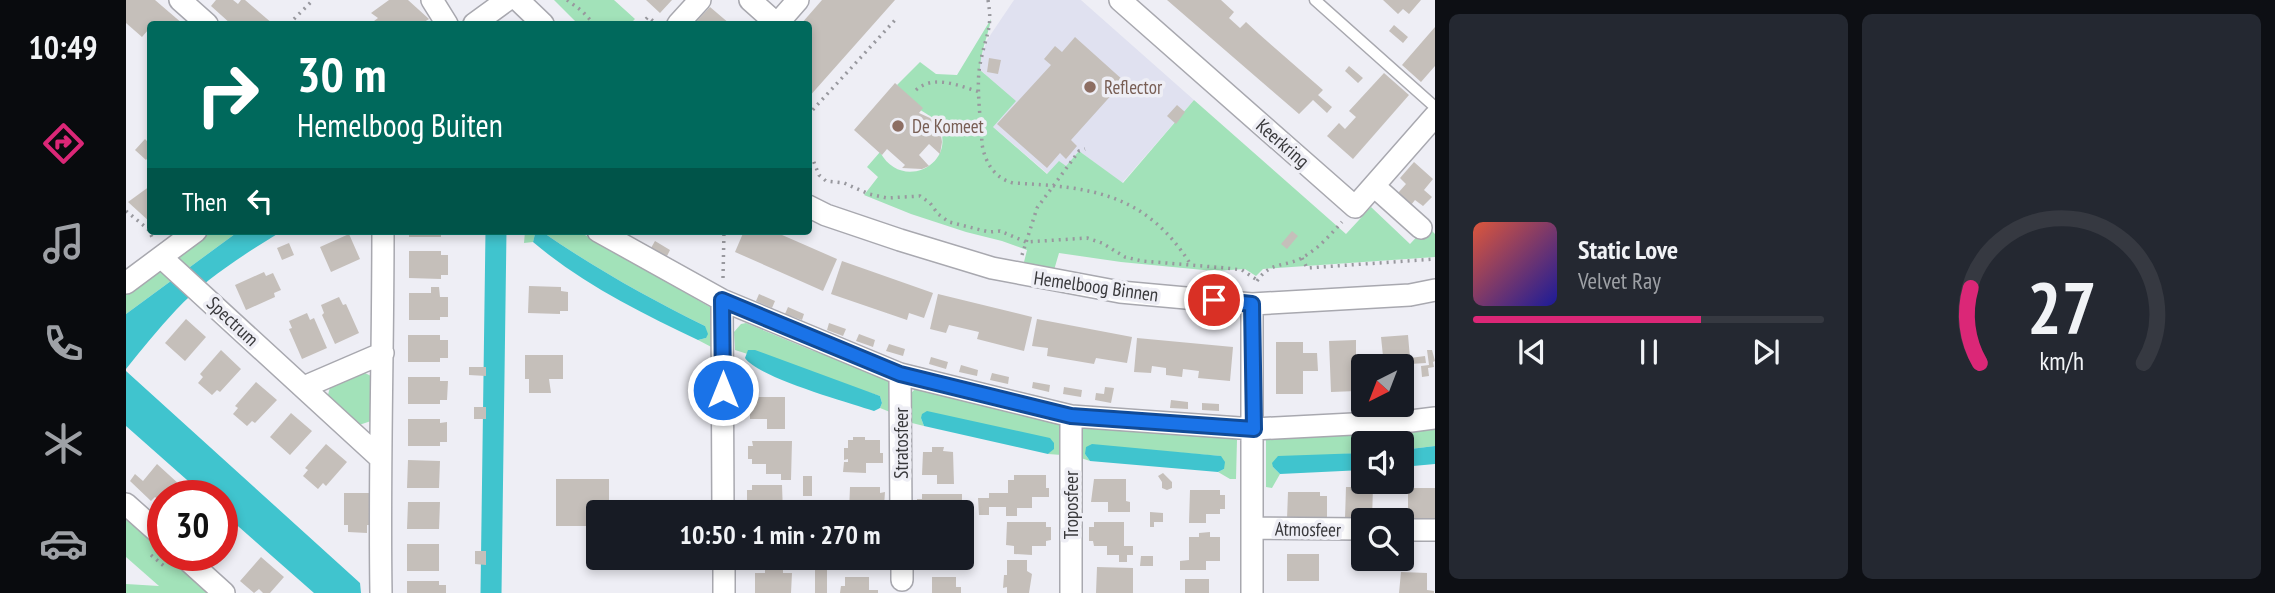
<!DOCTYPE html>
<meta charset="utf-8">
<style>
body{margin:0;font-family:"PT Sans Narrow",sans-serif;background:#242831;color:#f1f3f6;height:100vh;display:flex;flex-direction:column;font-size:26px;white-space:nowrap}
*{box-sizing:border-box;margin:0}
p{font-size:23px;color:#9ea1a6}
.icon{flex:none;width:38px;height:38px;fill:none;stroke:currentColor;stroke-width:2;stroke-linecap:round;stroke-linejoin:round}
.map{position:relative;flex:1;overflow:hidden}
.drawer{display:flex;flex-direction:column;gap:14px;padding:14px;background:#0d0f14;width:840px}
.drawer>*{flex:none}
.top-card{position:absolute;left:21px;top:21px;width:665px;height:214px;border-radius:7px;box-shadow:0 4px 10px #0003;background:#00695c;color:#fff;overflow:hidden}
.needle{width:46px;rotate:222deg}
.controls{position:absolute;left:1225px;top:354px;display:grid;gap:14px}
.controls a{display:grid;place-items:center;width:63px;height:63px;border-radius:7px;background:#171b24;box-shadow:0 4px 10px #0003;font-size:35px}
.speed{position:absolute;left:21px;top:480px;display:flex;gap:14px;font-size:35px;font-weight:700;text-align:center}
.speed>*{display:grid;place-content:center;width:91px;height:91px;border-radius:50%;background:#171b24;box-shadow:0 4px 10px #0003;line-height:1}
.speed .limit{border:10px solid #d22;background:#fff;color:#111}
.pin{position:absolute;display:grid;place-items:center;width:60px;height:60px;color:#fff;margin:-30px;border:4px solid #fff;border-radius:50%;box-shadow:0 2px 7px #0007}
.me{position:absolute;width:77px;margin:-38px;rotate:0deg;stroke-linejoin:round;filter:drop-shadow(0 0 5px #0008)}
.turn{display:flex;align-items:center;gap:24px;height:147px;padding:0 35px;font-size:32px}
.turn .icon{width:91px;height:91px;stroke-width:2.5}
.turn b{display:block;font-size:49px;line-height:60px}
.then{display:flex;align-items:center;height:66px;padding:0 35px;background:#0003;gap:14px;font-size:26px}
.drawer .card{flex:1;display:flex;flex-direction:column;justify-content:center;gap:10px;min-width:0;padding:0 24px;border-radius:10px;background:#242831}
.drawer .dial{align-items:center;gap:0}
.dial svg{height:182px;overflow:visible;fill:none;stroke:#363941;stroke-width:7;stroke-linecap:round;text-anchor:middle}
.dial text{fill:#f1f3f6;stroke:none}
.song{display:flex;align-items:center;gap:21px}
.cover{width:84px;height:84px;border-radius:10px;background:linear-gradient(135deg,hsl(10 70% 55%),hsl(240 70% 35%))}
.played{height:7px;border-radius:4px;background:linear-gradient(90deg,#db2777 65%,#363941 65%)}
.keys{display:flex;justify-content:space-around;direction:ltr}
.drawer .tiles{flex:1;display:grid;gap:14px;grid-template-columns:repeat(2,1fr)}
.trip{position:absolute;left:460px;top:500px;width:388px;height:70px;border-radius:7px;background:#171b24;box-shadow:0 4px 10px #0003;font-weight:800;line-height:70px;text-align:center}
main{display:flex;flex:1;min-height:0}
.dock{display:flex;flex-direction:column;width:126px;justify-content:space-around;align-items:center;background:#090b0e;color:#9ea1a6}
.dock .icon{width:49px;height:49px}
.dock .on{color:#db2777}
.dock b{font-size:32px;color:#f1f3f6}
.map>svg:first-child{display:block}
</style>
<main>
<nav class="dock">
<b>10:49</b>
<svg class="icon on" aria-label="directions" viewBox="0 0 24 24"><path d="M12 3l9 9-9 9-9-9zM9 14v-3h6M13 9l2 2-2 2"/></svg>
<svg class="icon" aria-label="music" viewBox="0 0 24 24"><path d="M9 18V5l10-2v13"/><circle cx="6" cy="18" r="3"/><circle cx="16" cy="16" r="3"/></svg>
<svg class="icon" aria-label="phone" viewBox="0 0 24 24"><path d="M5 4h4l2 5-3 2q2 4 5 5l2-3 5 2v4C11 20 4 13 5 4z"/></svg>
<svg class="icon" aria-label="climate" viewBox="0 0 24 24"><path d="M12 3v18M4 7l16 10M4 17L20 7"/></svg>
<svg class="icon" aria-label="car" viewBox="0 0 24 24"><path d="M5 17H2v-5l4-1 3-4h7l3 4 3 1v5h-3M9 17h6M6 11h13"/><circle cx="7" cy="17" r="2"/><circle cx="17" cy="17" r="2"/></svg>
</nav>
<div class="map">
<svg width="1309" height="593" viewBox="0 0 1309 593">
<rect width="100%" height="100%" fill="#eeeef5"/>
<path fill="#e0e1f0" d="M888 0H955L1068 100 996 183 953 151 940 166 922 174 867 127 859 74 854 70V61L861 40Z"/>
<path fill="#a2e2b9" d="M428 0H488L509 19 504 24H452Z
M865 19C862 36 854 53 854 70L890 101 867 127 921 174 933 161 940 166 953 151 997 183 1068 100 1220 234 1245 207 1284 244 1301 226 1309 234V257L1137 269 1130 276 1119 269 1088 271 995 262 933 253 926 277 896 270 901 250 876 241 840 232 785 214 738 195 752 177 741 167 754 152C775 192 831 165 813 126 808 116 801 115 793 109 784 104 777 92 771 85L794 62 810 74 831 75Z
M84 231H113L0 314V291Z
M399 231H452L591 311V350L572 340 580 338 579 326C522 298 467 267 415 231L409 234 407 242 398 243Z
M620 323 685 350 760 376 766 381 769 414 754 408 756 403 754 396 609 350 608 332 615 324Z
M237 372 245 376V421L233 425 202 395 204 387Z
M793 387 935 424 936 455 922 454 927 449 795 418 798 426 782 422C782 407 778 394 793 387Z
M953 426 1106 436 1111 440 1110 479H1104L1092 472 1098 469 1094 456 1033 451 959 454 964 461 949 456Z
M1309 426V446L1276 450V443H1237V453L1218 454 1147 467 1154 474 1146 488 1140 487V439L1145 437Z
M0 514 37 547V555H46L89 593H0V584L33 586 0 557Z"/>
<path fill="#40c4ce" d="M113 231H156C119 254 80 278 50 310 32 329 16 349 0 369V314Z
M415 231C467 267 522 298 579 326L582 334 580 338 572 340C515 313 455 283 407 242L409 234Z
M622 350H629L754 396 756 403 754 408 748 411C721 402 633 378 619 358Z
M0 371 234 583 235 593H188L96 512V495H78L0 426Z
M801 411 924 438 928 443V449L922 454 798 426 795 418 796 414Z
M966 444 1095 456 1099 462 1098 469 1092 472 964 461 959 454 960 447Z
M1309 446V464L1276 467V450Z
M1237 453V470L1154 474 1147 467 1146 463 1152 456Z"/>
<g fill="none" stroke-linecap="round" stroke-linejoin="round">
<path stroke="#40c4ce" stroke-width="21" d="M365 593 370 231"/>
</g>
<path fill="#c5bfba" d="M0 0H29L57 24H24V33L22 30 16 37 0 23Z
M90 0H107L112 4 115 0H119L147 24H105L85 6Z
M263 0H282L303 19 295 24H244L252 18 245 13Z
M520 0H546L534 13Z
M696 0H769L682 98V24H675Z
M1041 0H1095L1108 12 1103 18 1114 28 1120 22 1133 34 1197 90 1192 95 1206 107 1201 113 1187 100 1173 114Z
M1257 0H1295L1283 14 1277 9 1272 14Z
M584 7 604 24H568Z
M1268 25 1282 37 1277 43 1263 31Z
M1309 27V66L1295 82 1276 65Z
M949 37 998 81 945 140 951 146 940 159 934 153 921 168 871 124 925 65 918 59 929 46 936 52Z
M863 58 875 60 872 74 861 72Z
M1223 66 1237 78 1232 83 1219 71Z
M1258 73 1283 95 1227 159 1201 136 1213 123 1219 129 1230 117 1223 111Z
M769 83 797 108 793 113 804 118 814 129 816 142 814 154 803 144 793 155 803 166 796 169 776 168 779 165 761 149 756 155 728 130Z
M1051 105 1059 112 1050 124 1041 116Z
M19 139 24 144V155L20 160 9 150Z
M1288 162 1307 179 1298 190 1306 197 1297 206 1289 200 1285 205 1272 193 1280 184 1274 178Z
M24 186V222L2 202Z
M283 231H315V237H283Z
M618 231H647L711 259 697 291 609 252Z
M1166 231 1172 236 1161 249 1155 244Z
M223 234 234 259 205 272 194 247Z
M529 241 544 250 541 256 525 248Z
M163 243 168 255 156 260 151 248Z
M283 251H315V255H322V275H315V279L283 278Z
M716 261 807 293 798 318 783 313 781 320 705 294Z
M138 272 140 276 147 273 155 290 148 293 149 297 120 310 109 285Z
M403 286 435 287V291L442 292V311H434V314L402 313Z
M305 287H313L314 297H322V317H314V320H283V293H305Z
M633 294 649 301 646 308 630 301Z
M812 294 906 317 898 351 851 339 853 332 823 325 820 333 804 329Z
M213 297 217 305 220 304 233 333 209 344 196 315 198 313 195 305Z
M662 307 678 314 676 320 659 314Z
M181 313 184 320 188 318 201 348 176 359 163 329 166 328 163 321Z
M60 319 80 337 59 361 39 343Z
M911 319 1006 337 1001 363 970 358 968 364 921 356 922 348 906 346Z
M703 323 720 329 717 336 701 330Z
M733 334 749 340 747 347 730 341Z
M282 335H314V340H322V358H314V362H282Z
M1282 335 1284 358 1299 356 1300 363 1284 364 1285 378H1276V366H1258L1255 337Z
M1011 338 1107 347 1104 381 1072 378 1073 371 1057 369 1056 377 1040 375V368L1026 366 1025 373 1008 372Z
M1230 340V363L1246 362V366L1231 369V391L1205 392 1203 341Z
M1150 342H1177V353H1191L1192 371H1177V394H1150Z
M763 344 779 349 777 356 760 351Z
M95 350 115 369 94 392 91 390 86 395 72 383 77 377 74 374Z
M1301 350H1306L1309 361 1307 362 1308 367 1302 368 1303 376 1296 377 1295 366 1303 365Z
M399 355H437V379H423L425 393H403V379H399Z
M805 357 822 362 820 369 803 364Z
M835 365 852 370 851 376 833 372Z
M343 367H360V376L343 375Z
M866 373 883 377 882 384 864 380Z
M282 377H314V381H322L321 400H314V404H282Z
M130 382 151 400 129 423 126 421 121 426 107 414 112 408 109 406Z
M907 382 924 385 923 392 906 388Z
M938 387 956 390 955 397 937 394Z
M979 387 988 388 985 403 969 400 970 393 978 394Z
M627 397H659V429H641V419H624V409H627Z
M1045 400 1062 402V409L1044 408Z
M1076 403 1093 404V411L1076 410Z
M348 407H360V419H348Z
M165 413 186 431 164 455 144 437Z
M282 419H314V423L321 422V442H314V446H282Z
M727 437H739V440H754V453H757V463H740V473L717 472 718 462H722V459L718 460V448H722V440H727Z
M626 441H666L665 480H655V474H640V464H626V459H622V446H627Z
M200 444 221 462 200 486 197 483 192 489 177 476 182 470 179 468Z
M806 447H818L817 451 827 452 828 484H811V475H796L797 452H806Z
M282 460 314 461 313 488H281Z
M31 464 54 485 45 495H37V503L29 497 25 501 4 481 9 474 17 481Z
M1037 473 1046 482V488L1041 490 1036 488V482L1032 476Z
M888 475H920V488H923V497H906V508H891V516H880V507H863V515H853L852 498H863V493H882V480H888Z
M677 476H686V496H677Z
M430 479H483V513H472V526H430Z
M968 479H1000V501L1004 502V512H982V502H965Z
M1272 481H1282V488H1309V521L1282 520V491H1272Z
M626 485H656L657 513H640V509H626V504H621V490H626Z
M724 487H754V493L759 492 758 506H754V511L723 513Z
M1220 487H1247L1246 519H1219Z
M1064 490H1094V495H1099V509H1094V514H1080V523H1063Z
M1162 492H1194V496H1201V519H1161Z
M218 493H245V525H241V533L222 532V525H218Z
M796 494H836V513L791 512V499H796Z
M282 502H314L313 529H281Z
M1024 512 1037 513V522H1028V527H1024Z
M881 522H920V527H925V540L920 541V546H906V555L888 554V546L880 545Z
M968 522H998V546H1007V555H1001V562H993V555H981V546H968L967 541H963V527H968Z
M1084 532V537H1094V561H1080V570H1054V561L1063 560V537H1073V533Z
M281 544H313V571H281Z
M349 551H360V565L349 564Z
M1161 554H1193V581H1161Z
M1015 556H1027V566H1014Z
M135 557 158 577 144 593H137L133 589 128 593 114 581Z
M714 558H740L739 568H714Z
M810 558H827V568H810Z
M881 560H901V571L906 574 903 593H881V587L877 588 878 575H881Z
M639 566H657V573H666L665 593H629V573H639Z
M971 567 1007 568V593H970Z
M689 569H701V593H689Z
M1275 572 1301 573V590L1308 591V593H1273Z
M719 577H743V590H752V593H714L715 586H719Z
M806 577H830V587H835V593H806Z
M1059 579H1083V593H1059Z
M281 581H313V585H320V593H281Z"/>
<g fill="none" stroke-linecap="round" stroke-linejoin="round">
<g stroke="#a8a8af" stroke-width="13">
<path id="service" d="M1189 0 1309 107"/>
</g>
<g stroke="#a8a8af" stroke-width="24">
<path id="minor" d="M54 0 81 24
M306 0 321 24
M392 0 417 24
M624 0 651 24 672 0
M994 0 1229 207 1309 116
M348 24 381 0
M552 24 574 0
M1248 186 1295 228
M682 206 700 215 774 240 866 268 994 292 1126 304 1284 295 1309 290
M472 231 596 300 774 374 945 416 1128 429 1285 421 1309 418
M35 257 253 457
M0 283 70 231
M596 300 597 513
M774 374 775 513
M178 387 257 353
M945 416V593
M0 504 37 537
M1126 528 1237 529
M1276 530H1309
M56 555 98 593
M598 558V593
M776 558V580
M255 593C253 472 257 352 257 231
M1126 593V304"/>
</g>
<path stroke="#98989e" stroke-width="3.5" stroke-dasharray="2 5" stroke-linecap="butt" d="M441 0 456 11 468 24
M862 0C867 28 860 34 855 60 849 83 855 119 856 144 859 162 868 178 887 183 965 187 1020 193 1065 265
M163 24 187 0
M515 24 522 17 531 24
M790 90C808 74 833 86 854 92
M682 115 770 19
M682 160H687L693 175 700 181 718 183 743 194 761 198 794 196 804 203 812 214 823 222 863 232 874 231 900 242 961 238 976 243 999 257 1016 261 1100 268 1116 270 1131 280
M0 211 22 229 27 239
M896 255 911 208 953 151 959 149
M1176 258 1181 268 1309 259
M597 278 598 231
M1131 281C1145 260 1161 268 1179 256 1194 247 1205 234 1216 222
M25 555 38 566"/>
<use href="#service" stroke="#fff" stroke-width="10"/>
<use href="#minor" stroke="#fff" stroke-width="21"/>
</g>
<g fill="none" stroke-linecap="round" stroke-linejoin="round">
<g stroke="#114b97" stroke-width="18">
<path id="route" d="M597 390 596 300 774 374 896 404 945 416 1128 429 1126 304 1088 300"/>
</g>
<use href="#route" stroke="#1a73e8" stroke-width="12"/>
</g>
<g fill="#8d6e63" stroke="#eeeef5" stroke-width="2.5">
<circle cx="964" cy="87" r="7"/>
<circle cx="772" cy="126" r="7"/>
</g>
<g text-anchor="middle" dominant-baseline="central" stroke-width="7" stroke-linejoin="round" paint-order="stroke">
<g font-size="19" fill="#785e54" stroke="#eeeef5" text-anchor="start">
<text x="978" y="87">Reflector</text>
<text x="786" y="126">De Komeet</text>
</g>
<g font-size="19" fill="#39393c" stroke="#eeeef5">
<text transform="translate(1157 143) rotate(41)">Keerkring</text>
<text transform="translate(970 286) rotate(8)">Hemelboog Binnen</text>
<text transform="translate(107 321) rotate(43)">Spectrum</text>
<text transform="translate(775 443) rotate(-90)">Stratosfeer</text>
<text transform="translate(945 505) rotate(-90)">Troposfeer</text>
<text transform="translate(1182 529) rotate(1)">Atmosfeer</text>
</g>
</g>
</svg>
<div class="controls">
<a><svg class="needle" viewBox="-14 -14 28 28"><path d="M0-13l5 13h-10z" fill="#e53935"/><path d="M0 13l5-13h-10z" fill="#9ea1a6"/></svg></a>
<a><svg class="icon" aria-label="sound" viewBox="0 0 24 24"><path d="M4 9h4l5-4v14l-5-4H4zM17 9q2 3 0 6"/></svg></a>
<a><svg class="icon" aria-label="search" viewBox="0 0 24 24"><circle cx="10" cy="10" r="6"/><path d="M15 15l6 6"/></svg></a>
</div>
<div class="speed"><div class="limit">30</div></div>
<div class="pin" style="left:1088px;top:300px;background:#d93025"><svg class="icon" aria-label="arrive" viewBox="0 0 24 24"><path d="M6 21V4h12l-3 4 3 4H6"/></svg></div>
<svg class="me" style="left:597px;top:390px" viewBox="-20 -20 40 40"><circle r="17" fill="#1a73e8" stroke="#fff" stroke-width="3"/><path d="M0-11L8 9 0 5-8 9z" fill="#fff"/></svg>
<div class="trip">10:50 · 1 min · 270 m</div>
<div class="top-card">
<div class="turn"><svg class="icon" aria-label="right" viewBox="0 0 24 24"><path d="M7 20v-9h11M14 6l5 5-5 5"/></svg><div><b>30 m</b>Hemelboog Buiten</div></div>
<div class="then">Then<svg class="icon" aria-label="left" viewBox="0 0 24 24"><path d="M17 20v-9H6M10 6l-5 5 5 5"/></svg></div>
</div>
</div>
<section class="drawer">
<div class="tiles">
<div class="card">
<div class="song"><i class="cover"></i><div><b>Static Love</b><p>Velvet Ray</p></div></div>
<div class="played"></div>
<div class="keys"><svg class="icon" aria-label="previous" viewBox="0 0 24 24"><path d="M18 5L8 12l10 7zM5 5v14"/></svg><svg class="icon" aria-label="pause" viewBox="0 0 24 24"><path d="M8 5v14M16 5v14"/></svg><svg class="icon" aria-label="next" viewBox="0 0 24 24"><path d="M6 5l10 7-10 7zM19 5v14"/></svg></div>
</div>
<div class="card dial"><svg viewBox="0 0 100 80">
<path d="M14 69A42 42 0 1 1 86 69"/>
<path d="M14 69A42 42 0 0 1 10 36" stroke="#db2777"/>
<text x="50" y="56" font-size="32" font-weight="700">27</text>
<text x="50" y="72" font-size="11">km/h</text>
</svg></div>
</div>
</section>
</main>
